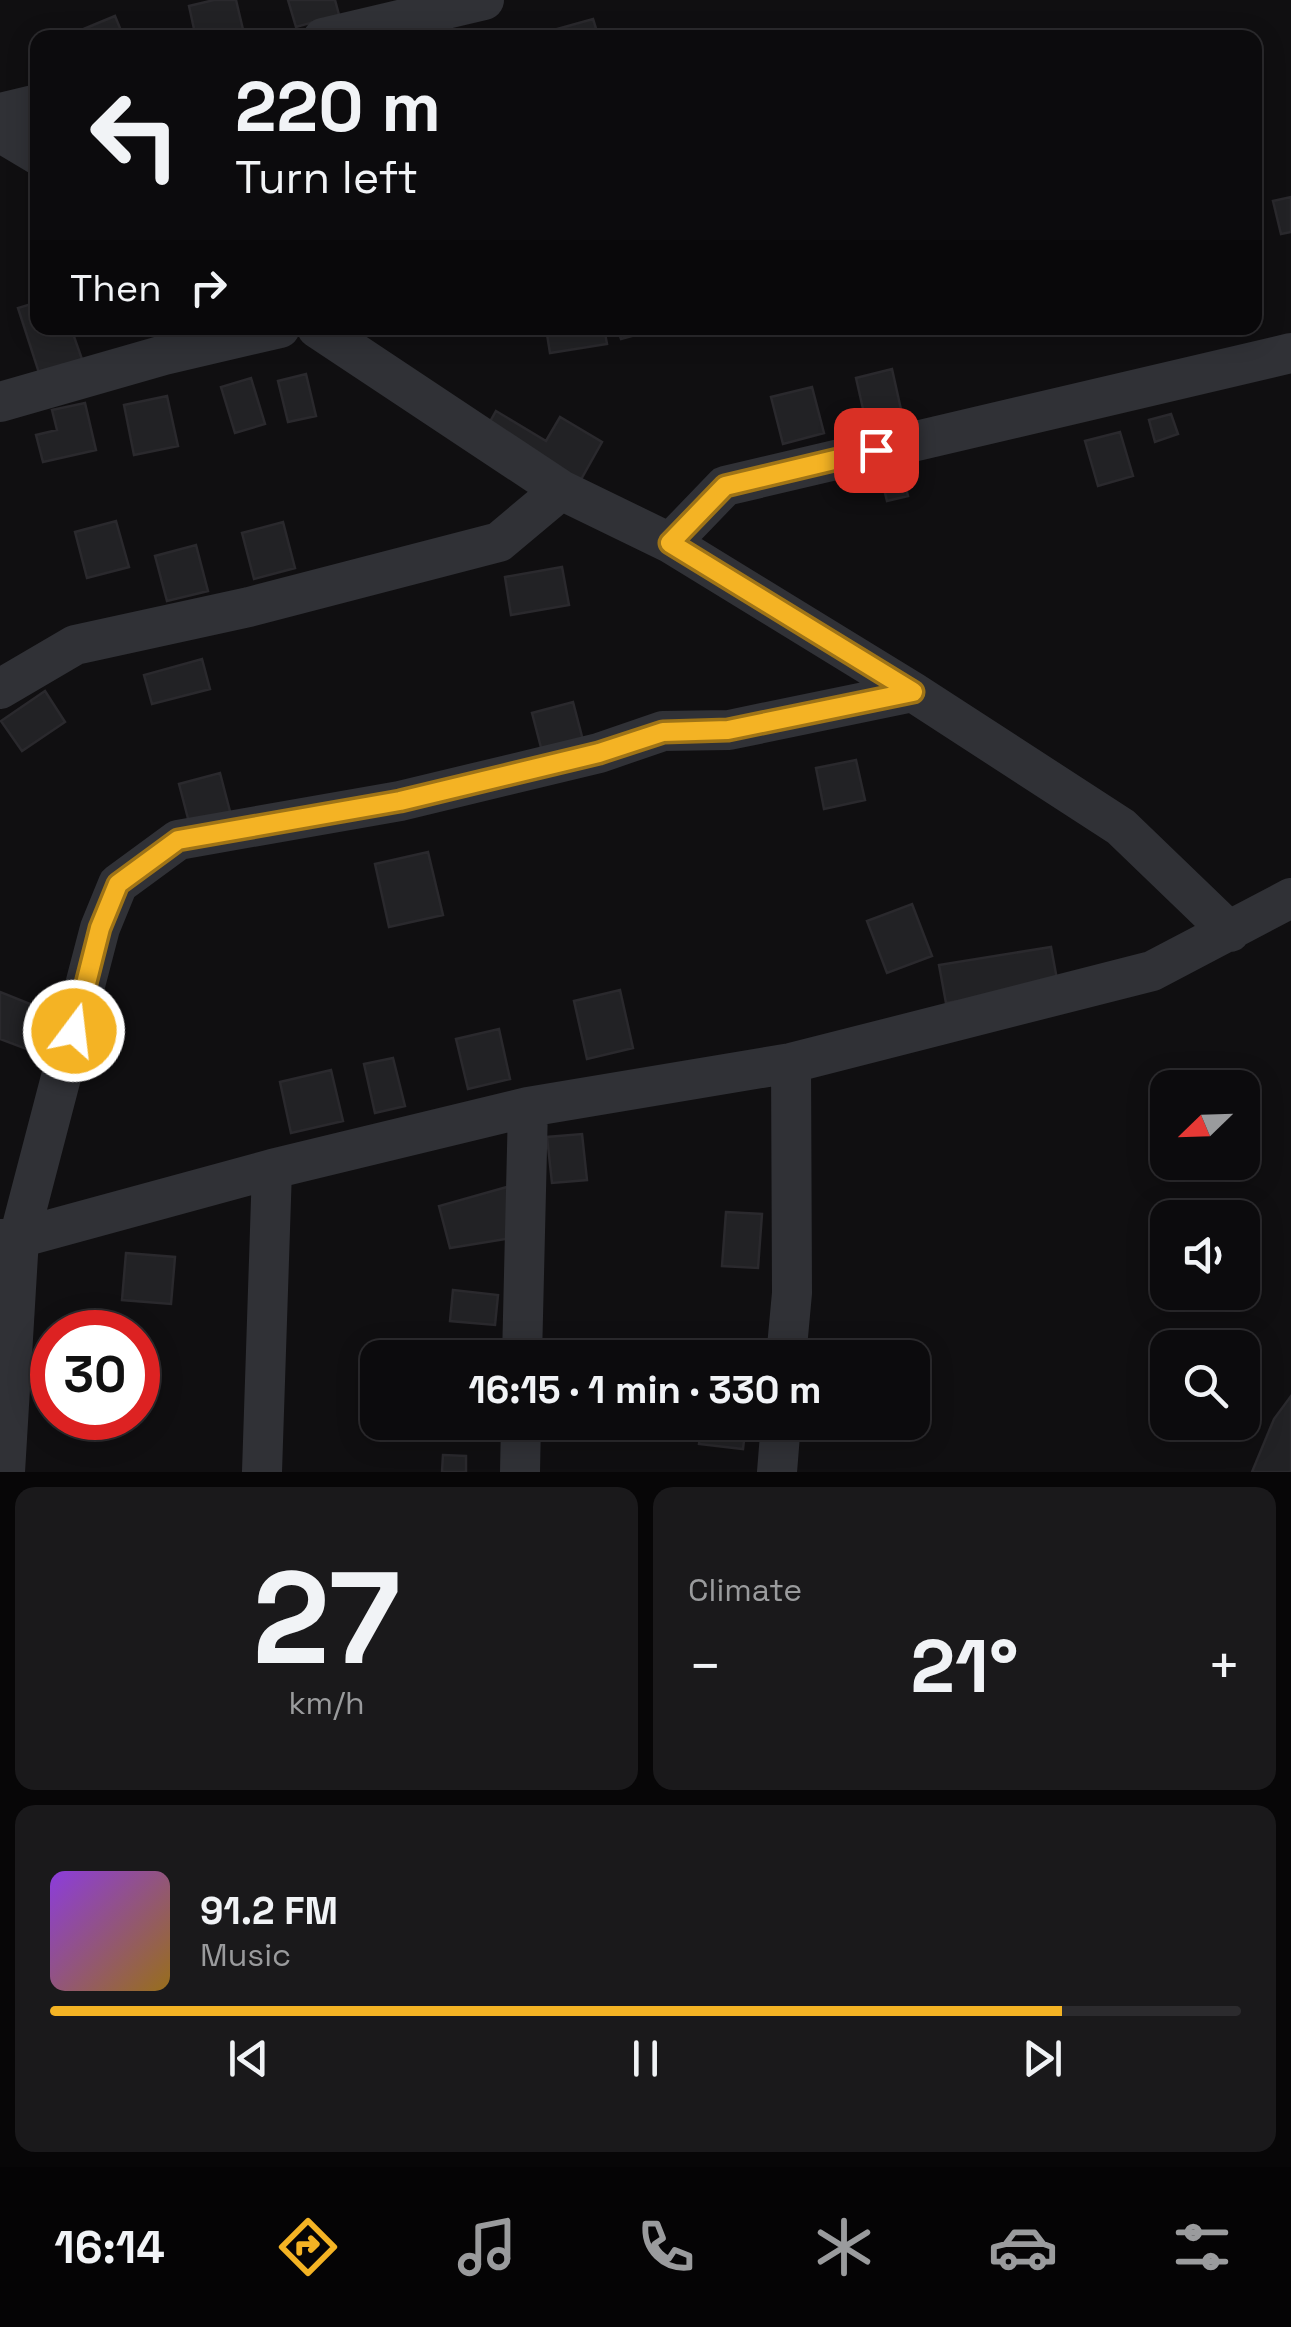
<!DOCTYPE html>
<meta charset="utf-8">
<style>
body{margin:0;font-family:"Space Grotesk",sans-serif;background:#1a191b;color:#f1f3f6;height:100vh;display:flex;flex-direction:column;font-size:38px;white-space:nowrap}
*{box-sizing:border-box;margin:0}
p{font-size:32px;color:#9a9b9d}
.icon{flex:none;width:55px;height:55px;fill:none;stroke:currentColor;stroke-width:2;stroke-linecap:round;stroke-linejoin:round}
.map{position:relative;height:1472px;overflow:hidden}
.sheet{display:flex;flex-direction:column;gap:15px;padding:15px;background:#070607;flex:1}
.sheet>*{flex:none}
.banner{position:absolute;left:30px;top:30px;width:1232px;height:305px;border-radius:20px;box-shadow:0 5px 25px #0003,0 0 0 2px #2c2b2e;background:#0c0b0d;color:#f1f3f6;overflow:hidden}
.needle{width:65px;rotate:247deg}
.tools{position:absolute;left:1150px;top:1070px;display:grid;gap:20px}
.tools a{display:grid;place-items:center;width:110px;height:110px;border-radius:20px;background:#0c0b0d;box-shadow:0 5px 25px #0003,0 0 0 2px #2c2b2e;font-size:50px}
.speed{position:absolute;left:30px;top:1310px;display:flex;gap:20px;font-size:50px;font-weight:700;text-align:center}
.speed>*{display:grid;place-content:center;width:130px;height:130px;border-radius:50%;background:#0c0b0d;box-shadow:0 5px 25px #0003,0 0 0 2px #2c2b2e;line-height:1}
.speed .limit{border:15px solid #d22;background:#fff;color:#111}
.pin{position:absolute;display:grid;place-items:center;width:85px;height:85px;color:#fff;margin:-42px;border-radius:20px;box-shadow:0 5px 15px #0006}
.me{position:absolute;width:110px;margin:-55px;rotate:15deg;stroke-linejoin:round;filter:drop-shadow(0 0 8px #0008)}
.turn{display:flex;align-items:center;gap:35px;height:210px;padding:0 40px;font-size:45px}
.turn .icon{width:130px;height:130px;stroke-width:2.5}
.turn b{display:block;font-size:70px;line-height:85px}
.then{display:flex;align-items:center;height:95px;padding:0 40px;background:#0003;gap:20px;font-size:38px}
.big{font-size:75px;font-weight:700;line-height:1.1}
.sheet .tile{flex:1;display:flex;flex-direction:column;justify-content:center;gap:15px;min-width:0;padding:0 35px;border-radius:20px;background:#1a191b}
.sheet .dial{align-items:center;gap:0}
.dial b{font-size:130px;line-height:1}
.song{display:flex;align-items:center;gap:30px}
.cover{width:120px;height:120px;border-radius:15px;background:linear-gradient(135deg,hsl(270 70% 55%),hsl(40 70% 35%))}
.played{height:10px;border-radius:5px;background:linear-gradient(90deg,#f4b324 85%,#2c2b2e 85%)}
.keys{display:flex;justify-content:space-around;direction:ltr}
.heat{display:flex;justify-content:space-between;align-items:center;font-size:55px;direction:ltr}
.sheet .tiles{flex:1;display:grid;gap:15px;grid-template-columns:1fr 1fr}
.tile:last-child{grid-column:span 2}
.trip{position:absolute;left:360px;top:1340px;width:570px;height:100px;border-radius:20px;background:#0c0b0d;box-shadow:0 5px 25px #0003,0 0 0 2px #2c2b2e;font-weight:700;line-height:100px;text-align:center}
.menu{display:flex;height:160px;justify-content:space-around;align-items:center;background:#050405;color:#9a9b9d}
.menu .icon{width:70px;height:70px}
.menu .current{color:#f4b324}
.menu b{font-size:45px;color:#f1f3f6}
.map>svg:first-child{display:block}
</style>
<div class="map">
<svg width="1291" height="1472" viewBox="0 0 1291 1472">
<rect width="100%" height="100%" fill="#100f11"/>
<path fill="#222225" stroke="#2a292d" stroke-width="2.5" d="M214 0H236L245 38H196L189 6Z
M288 0H335L339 15 296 27Z
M115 16 124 38H62Z
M593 19 599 38H544L543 33Z
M1291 197V232L1281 234 1273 201Z
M38 302V328H71L84 365 41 379 18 308Z
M546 328H604L607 344 550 353Z
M617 328H661L621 339Z
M892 369 902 414 866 422 856 378Z
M306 374 316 416 288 422 278 381Z
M251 378 265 424 235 433 221 387Z
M812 387 824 433 783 444 771 397Z
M167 396 178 446 134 455 124 405Z
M85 403 96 450 43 462 36 435 57 430 52 410Z
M496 411 546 441 560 417 602 442 579 483 487 427Z
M1171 414 1178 434 1155 442 1149 420Z
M1120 432 1133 476 1098 486 1085 441Z
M901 468 908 496 887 501 880 473Z
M116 521 129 567 87 578 75 532Z
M283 522 295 568 254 579 242 533Z
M196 545 208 591 167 601 155 556Z
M562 567 569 605 511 615 505 577Z
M202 659 210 689 152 704 144 675Z
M45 691 65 722 22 751 1 721Z
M573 702 585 748 544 759 532 713Z
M856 760 865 800 824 809 816 768Z
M220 773 232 819 191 830 179 784Z
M428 852 443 915 389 927 375 864Z
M912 904 932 956 887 973 867 921Z
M1051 947 1058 985 946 1003 939 965Z
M620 990 633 1048 587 1059 574 1001Z
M0 992 45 1010 29 1050 0 1039Z
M499 1029 510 1079 468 1089 456 1039Z
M393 1058 405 1106 375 1113 364 1064Z
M331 1070 343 1121 291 1133 280 1082Z
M582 1134 587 1180 552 1183 547 1137Z
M514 1185 512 1238 450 1248 439 1206Z
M726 1212 762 1214 758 1268 722 1266Z
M126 1253 175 1257 171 1304 122 1300Z
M453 1290 498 1295 495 1325 450 1321Z
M1291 1396V1472H1252L1274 1419Z
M702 1422H746L743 1449 699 1444Z
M443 1455 466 1456V1472H442Z"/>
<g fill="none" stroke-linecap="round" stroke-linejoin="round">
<path stroke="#303136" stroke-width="40" d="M323 38 484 0
M0 113 38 104
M0 132 38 155
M317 328 561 490 670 543 913 692 1121 827 1230 932
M0 402 164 355 280 328
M670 543 725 486 1291 353
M0 689 75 645 249 607 499 542 561 490
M0 1239 19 1238 272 1169 528 1107 791 1063 1152 971 1291 898
M522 1358 528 1107
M786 1358 792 1293 791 1063
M5 1472 19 1238 100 928 118 884 178 840 400 801 599 753 663 731 729 730 913 692
M262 1472 272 1169
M520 1472 521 1422
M777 1472 781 1422"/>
</g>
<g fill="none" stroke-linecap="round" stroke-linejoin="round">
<g stroke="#9f7417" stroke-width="25">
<path id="route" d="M74 1031 100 928 118 884 178 840 400 801 599 753 663 732 728 730 913 692 670 543 725 486 876 450"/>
</g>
<use href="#route" stroke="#f4b324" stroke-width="18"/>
</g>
</svg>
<div class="tools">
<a><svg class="needle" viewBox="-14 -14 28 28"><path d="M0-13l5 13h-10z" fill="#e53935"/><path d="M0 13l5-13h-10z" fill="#9a9b9d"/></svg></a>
<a><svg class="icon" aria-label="sound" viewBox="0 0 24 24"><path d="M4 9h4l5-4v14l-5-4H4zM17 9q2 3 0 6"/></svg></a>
<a><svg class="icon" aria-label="search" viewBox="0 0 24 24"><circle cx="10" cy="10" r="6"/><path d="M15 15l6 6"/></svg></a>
</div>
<div class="speed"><div class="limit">30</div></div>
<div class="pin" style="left:876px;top:450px;background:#d93025"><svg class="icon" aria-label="arrive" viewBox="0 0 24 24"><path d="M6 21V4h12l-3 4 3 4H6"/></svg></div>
<svg class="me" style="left:74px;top:1031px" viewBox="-20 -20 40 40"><circle r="17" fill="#f4b324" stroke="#fff" stroke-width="3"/><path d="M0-11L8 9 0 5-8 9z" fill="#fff"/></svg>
<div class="trip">16:15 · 1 min · 330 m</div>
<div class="banner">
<div class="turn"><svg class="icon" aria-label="left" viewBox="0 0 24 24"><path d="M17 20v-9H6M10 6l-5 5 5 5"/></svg><div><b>220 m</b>Turn left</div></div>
<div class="then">Then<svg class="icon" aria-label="right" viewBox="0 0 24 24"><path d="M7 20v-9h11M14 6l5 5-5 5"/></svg></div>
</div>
</div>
<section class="sheet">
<div class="tiles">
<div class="tile dial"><b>27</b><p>km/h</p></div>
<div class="tile"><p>Climate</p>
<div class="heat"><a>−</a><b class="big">21°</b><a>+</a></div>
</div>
<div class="tile">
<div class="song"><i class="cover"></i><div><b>91.2 FM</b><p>Music</p></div></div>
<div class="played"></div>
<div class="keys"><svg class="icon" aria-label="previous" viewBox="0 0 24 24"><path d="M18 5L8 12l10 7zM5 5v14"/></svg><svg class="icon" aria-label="pause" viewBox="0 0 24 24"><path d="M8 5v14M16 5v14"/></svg><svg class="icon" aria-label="next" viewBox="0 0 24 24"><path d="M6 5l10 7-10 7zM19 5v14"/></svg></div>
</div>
</div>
</section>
<nav class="menu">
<b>16:14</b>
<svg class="icon current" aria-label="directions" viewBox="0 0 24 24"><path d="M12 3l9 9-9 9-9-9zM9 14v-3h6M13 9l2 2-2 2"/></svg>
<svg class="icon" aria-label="music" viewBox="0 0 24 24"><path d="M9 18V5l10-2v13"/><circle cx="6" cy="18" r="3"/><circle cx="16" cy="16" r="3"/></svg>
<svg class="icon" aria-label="phone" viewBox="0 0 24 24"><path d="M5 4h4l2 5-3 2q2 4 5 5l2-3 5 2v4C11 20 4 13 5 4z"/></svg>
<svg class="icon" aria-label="climate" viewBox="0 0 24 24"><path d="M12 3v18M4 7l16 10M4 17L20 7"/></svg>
<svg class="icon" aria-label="car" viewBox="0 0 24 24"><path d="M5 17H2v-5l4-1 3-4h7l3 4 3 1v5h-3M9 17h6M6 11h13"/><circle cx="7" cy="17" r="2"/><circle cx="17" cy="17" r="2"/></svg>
<svg class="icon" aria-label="filters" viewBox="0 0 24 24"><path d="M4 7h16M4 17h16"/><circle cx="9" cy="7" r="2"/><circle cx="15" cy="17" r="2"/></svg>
</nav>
